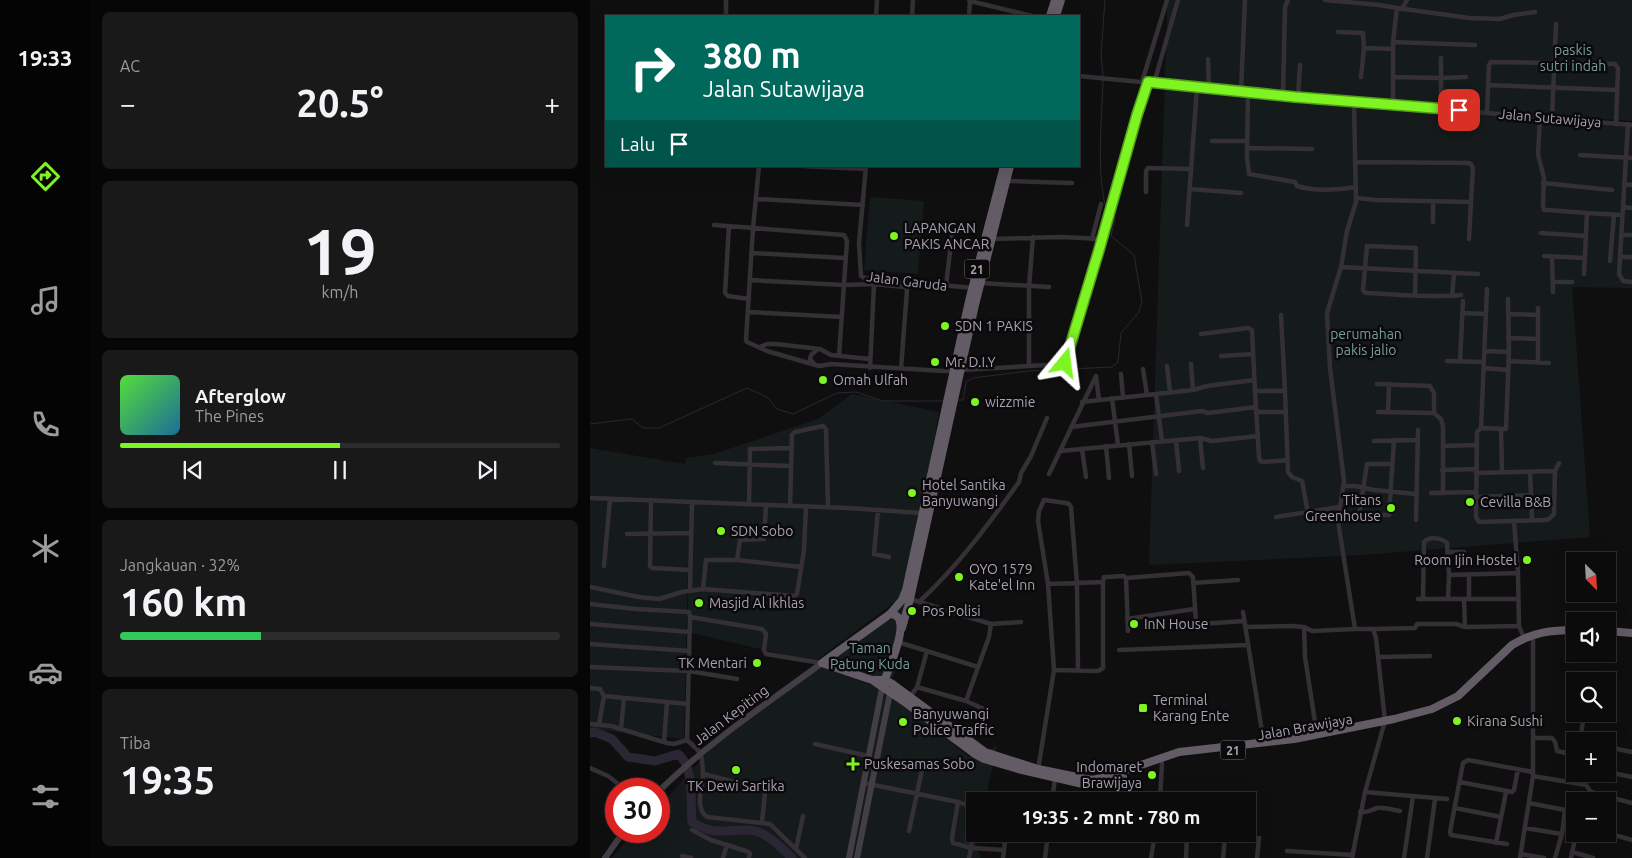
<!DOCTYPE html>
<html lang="id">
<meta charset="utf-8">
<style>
body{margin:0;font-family:Ubuntu,sans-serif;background:#1a191a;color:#f1f3f6;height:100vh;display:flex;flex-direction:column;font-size:19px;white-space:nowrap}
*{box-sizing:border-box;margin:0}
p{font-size:16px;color:#9a9b9d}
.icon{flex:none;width:28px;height:28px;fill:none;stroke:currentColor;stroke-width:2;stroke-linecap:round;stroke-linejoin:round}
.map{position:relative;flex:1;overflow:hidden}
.panel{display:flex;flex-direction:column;gap:12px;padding:12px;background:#070607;width:500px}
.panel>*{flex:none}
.hud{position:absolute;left:15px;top:15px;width:475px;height:152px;border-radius:0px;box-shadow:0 5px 20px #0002,0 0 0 1px #2c2b2d;background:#00695c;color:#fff;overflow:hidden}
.needle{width:32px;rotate:156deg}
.fabs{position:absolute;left:976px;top:552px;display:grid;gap:10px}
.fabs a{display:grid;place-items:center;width:50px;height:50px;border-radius:0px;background:#0c0b0c;box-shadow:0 5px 20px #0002,0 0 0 1px #2c2b2d;font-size:25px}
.speed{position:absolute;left:15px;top:778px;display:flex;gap:10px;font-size:25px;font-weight:700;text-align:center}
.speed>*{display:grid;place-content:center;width:65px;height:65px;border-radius:50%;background:#0c0b0c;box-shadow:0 5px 20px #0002,0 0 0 1px #2c2b2d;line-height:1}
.speed .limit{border:8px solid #d22;background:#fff;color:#111}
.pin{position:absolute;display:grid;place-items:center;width:42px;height:42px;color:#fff;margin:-21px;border-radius:10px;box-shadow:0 2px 8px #0006}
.me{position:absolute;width:55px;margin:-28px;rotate:16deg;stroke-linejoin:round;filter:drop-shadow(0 0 4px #0008)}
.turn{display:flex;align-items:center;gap:18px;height:105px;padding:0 15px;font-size:22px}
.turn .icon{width:65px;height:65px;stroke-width:2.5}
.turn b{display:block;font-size:35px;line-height:42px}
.then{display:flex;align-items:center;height:48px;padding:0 15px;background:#0003;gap:10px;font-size:19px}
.big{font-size:38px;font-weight:700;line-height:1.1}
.panel .widget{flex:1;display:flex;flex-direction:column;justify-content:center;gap:8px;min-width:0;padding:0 18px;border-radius:8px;background:#1a191a}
.panel .dial{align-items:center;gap:0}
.dial b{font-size:65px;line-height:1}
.song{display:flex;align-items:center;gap:15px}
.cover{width:60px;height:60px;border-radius:8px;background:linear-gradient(135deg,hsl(110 70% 55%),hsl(200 70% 35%))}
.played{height:5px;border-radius:2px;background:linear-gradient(90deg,#7ef423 50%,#2c2b2d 50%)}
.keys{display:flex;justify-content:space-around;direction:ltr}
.heat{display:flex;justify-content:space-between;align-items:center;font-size:28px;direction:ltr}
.charge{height:8px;border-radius:4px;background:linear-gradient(90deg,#34c759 32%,#2c2b2d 0)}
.trip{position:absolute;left:376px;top:792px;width:290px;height:50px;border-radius:0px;background:#0c0b0c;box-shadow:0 5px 20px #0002,0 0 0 1px #2c2b2d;font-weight:700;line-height:50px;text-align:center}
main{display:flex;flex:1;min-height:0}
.menu{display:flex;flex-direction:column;width:90px;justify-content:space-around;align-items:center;background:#050405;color:#9a9b9d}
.menu .icon{width:35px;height:35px}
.menu .on{color:#7ef423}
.menu b{font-size:22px;color:#f1f3f6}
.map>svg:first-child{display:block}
</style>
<main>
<nav class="menu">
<b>19:33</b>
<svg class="icon on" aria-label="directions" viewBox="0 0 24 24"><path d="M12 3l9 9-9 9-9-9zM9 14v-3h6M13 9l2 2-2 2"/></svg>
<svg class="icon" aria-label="music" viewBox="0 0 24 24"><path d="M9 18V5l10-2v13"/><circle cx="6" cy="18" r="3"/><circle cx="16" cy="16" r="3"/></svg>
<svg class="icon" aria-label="phone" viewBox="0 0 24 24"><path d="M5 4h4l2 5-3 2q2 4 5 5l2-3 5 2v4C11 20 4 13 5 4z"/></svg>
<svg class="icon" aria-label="climate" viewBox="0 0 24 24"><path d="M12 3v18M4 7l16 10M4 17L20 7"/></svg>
<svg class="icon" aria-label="car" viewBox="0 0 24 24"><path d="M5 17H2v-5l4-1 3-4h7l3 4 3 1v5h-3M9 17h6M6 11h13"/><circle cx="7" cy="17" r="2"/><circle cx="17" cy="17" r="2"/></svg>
<svg class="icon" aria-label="filters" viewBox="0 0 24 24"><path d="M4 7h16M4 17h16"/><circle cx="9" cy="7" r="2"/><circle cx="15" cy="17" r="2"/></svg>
</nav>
<section class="panel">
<div class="widget"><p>AC</p>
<div class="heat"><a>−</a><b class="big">20.5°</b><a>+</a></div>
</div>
<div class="widget dial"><b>19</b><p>km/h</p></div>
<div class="widget">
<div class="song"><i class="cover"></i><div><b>Afterglow</b><p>The Pines</p></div></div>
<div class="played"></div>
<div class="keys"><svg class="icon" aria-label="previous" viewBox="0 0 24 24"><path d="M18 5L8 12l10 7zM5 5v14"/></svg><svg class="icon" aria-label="pause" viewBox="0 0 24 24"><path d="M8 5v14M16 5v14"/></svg><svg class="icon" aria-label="next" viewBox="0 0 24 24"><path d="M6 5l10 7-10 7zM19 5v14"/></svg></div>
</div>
<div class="widget"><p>Jangkauan · 32%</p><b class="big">160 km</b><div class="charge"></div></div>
<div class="widget"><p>Tiba</p><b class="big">19:35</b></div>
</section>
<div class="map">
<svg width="1042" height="858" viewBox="0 0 1042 858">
<rect width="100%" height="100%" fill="#100f10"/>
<path fill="#151b1b" d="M577 0H1042V121L947 114 955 117 1042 125V288L982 287 1000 537 772 555 559 565 577 19Z
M280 197 334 201 328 274 274 270Z
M262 394 349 412 318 592 224 662 98 632V556L94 739 0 729V448L95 464 96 458 124 454 228 419Z
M321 594 305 673 296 688 267 679 305 696 379 757 407 746 395 801H385V834H388L386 844 391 858H21L46 831H69V807L120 750 234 658Z"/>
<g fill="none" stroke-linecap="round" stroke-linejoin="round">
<path stroke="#2b2634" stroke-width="1" d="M513 76 511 55 515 0
M513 80C512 117 506 173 516 208L518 209
M367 400H373L376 382 383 378 438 371 522 367 528 362 531 333 549 312 552 302 544 255 521 236 525 218 522 211
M0 424 42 419 53 428H69L157 388 177 397 187 409 203 414 247 393 266 392 293 401H353"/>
<path stroke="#2b2634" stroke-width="9" d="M0 733 5 732 22 739 38 757 65 761 88 754C105 767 100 802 102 822 110 827 118 831 128 831 142 832 158 827 171 833 183 838 192 849 202 858"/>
<path stroke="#343035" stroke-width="4.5" d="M379 0 380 1 442 16
M735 0 789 5 807 8
M812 9 817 0
M136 16V0
M286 16 287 0
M322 16 323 0
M379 16 380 1
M748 32 773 33 774 48 803 49
M803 42 885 45
M618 59 619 88
M489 76 705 97 1042 125
M771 77 774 48
M803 77 851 78 876 77
M552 82 577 0
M564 83 588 0
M898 85 1027 90
M651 91 655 0
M658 92 657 157 659 174 705 182 707 186C726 192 747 190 766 187
M693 96 695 7 698 0
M708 97 710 65
M803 104V42L807 8 879 18 910 19 923 15 945 12
M851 108V58
M897 112 899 65 901 62 1025 64 1028 68 1026 124
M950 117 948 154 954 178 953 206 954 210H957L997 213 994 274
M962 118 966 24
M1038 124 1029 274 1033 281 1042 282
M622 141H657
M657 148 722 149
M990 155 1042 158
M766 162 878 163 881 164 883 168 881 202 786 200 767 198
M169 166 163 228 156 340 157 342 177 351 229 366 241 364 353 371 474 364 509 250 547 115 558 82
M212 166 275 169
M276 166 269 243 271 276 275 278 383 288
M416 181 482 183
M953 183 1022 190
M1034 184 1042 185
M600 189 651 193
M556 192V171L558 168 601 169
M166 199 273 205
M1033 207 1042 208
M997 213 1032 215
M843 222V201
M124 225 254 235 257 241 249 356
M597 225 607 87
M139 226 135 293 138 296 159 299
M951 233 996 236
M1031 235H1042
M401 239 471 237 512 239
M502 239 511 204
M879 239 881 202
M162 253 255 258
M954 256 995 258
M962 257 963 292
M1030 257H1042
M1020 261 1024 215
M751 267 888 274
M160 280 254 285 284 284 315 287 317 290 311 369
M963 282H982
M391 283 459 287
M356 286 363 226
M825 295 826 248 777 246 773 290 774 292 777 293C807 294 840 298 871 295
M862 296 864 273
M158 312 252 317
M872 313 896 314
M918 314 948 315
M691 315 695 391
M611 334 658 328 662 330 665 391H695L698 472 702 477 712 481 718 513
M918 338 948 339
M170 347 177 344H186L230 349 241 355 280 359
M895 351 919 352
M631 356 663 354
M857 361 894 362
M870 361 873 301
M918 361 959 363
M948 362V308
M224 364 220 359 221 355 227 350
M601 364 603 390
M439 365V287L443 237
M577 366 580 392
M280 368 284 284
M894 368 918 370
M553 369 557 395
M531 374 533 397
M787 384 840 386 844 393V413
M665 391 669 457 670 461 674 462 698 460
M566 394 572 441
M522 398 528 445
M492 402 603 390 617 386 664 380
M666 412H696
M788 412 844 413 851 419 853 426V493
M798 412 799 384
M481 427 612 411 618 413 666 407
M891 428 916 429 919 352 918 299
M911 429 912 472
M610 438 613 468
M586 440 589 471
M784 441 828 440
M562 442 566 474
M539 444 542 476
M516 446 519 478
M853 446 886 445
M492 449 496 477
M470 451 610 438 622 441 668 436
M125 463 200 466
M852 470 886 469
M965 471 969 463
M940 472 942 521
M886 473 965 471 964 514 959 519 955 520 889 522 886 517 887 432 891 428 897 289
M459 474 506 376 509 400
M753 486H765L784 490 826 494
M841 493 886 492
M886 497 941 495
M0 498 258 508 332 513
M61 500 60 566 62 568 100 570
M159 504 160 449 201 448
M200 506 202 435 205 432 233 426 236 429 238 507
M288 510 284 554 299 557
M759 515H799L804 440
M769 516 777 464H802
M686 517 750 507
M826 520 828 430
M924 521 928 573 929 626 934 638
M37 534 101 533
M857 552H874
M147 560 150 540 174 539 176 505
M14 566 20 499
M879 574V599
M859 575 928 573
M536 578 538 631
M513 582 514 577H516L534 576 536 578 599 573 603 577 606 623 610 624 654 621
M603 583 648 580
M458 584 513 582V668L508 671 464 670
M0 587 49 597 69 599 92 592 113 589 205 596 207 594 214 550 216 506
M113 589 116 560H147L211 567
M100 591 102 502
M320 599 401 624 431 622
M828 599H928
M833 599 834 542C839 536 852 538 857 543L859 575 858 599
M874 599 875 627
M329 602C369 565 397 526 429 482L431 473 441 456 457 418
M0 604 46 609 99 612 100 617 97 740 111 753C112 760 113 767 113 774 113 788 104 807 117 817L180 824 215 858
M653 612 674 744
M100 617 172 629 176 634 174 650 176 654 231 663
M537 619 604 609
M0 624 100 632
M655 627 701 626 714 627 722 631 765 629
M714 627 715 657 727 735
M783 629 825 628 827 624H866L875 627 929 626
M308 642 388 667
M0 644 99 651
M529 650 657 645
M789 657 840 656
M0 667 99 671 147 679
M327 687 337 651
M0 688 10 689 14 696 98 704
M320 697 327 687 376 701 396 710
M376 701 399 637 401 624
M0 724 21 726 77 743 84 744 97 740
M9 724 14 696
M31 729 34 698
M943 738H962L965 742 967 751 985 755
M990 741 994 714
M74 742 77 703
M225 744 278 756
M1018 747 1042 752
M0 768 18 776 35 789
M448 770 464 670 458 584 448 521 449 511 454 500 476 503 479 504 481 507 487 584 488 671
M1018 772 1042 777
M113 774 173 789 175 793 172 822
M943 776 996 785 1001 792 1042 803
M870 782 922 792 924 790 928 769
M274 783 368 802 385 808
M775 792 857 799
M462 801 465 778
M570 801 572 763
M368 802 362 838 363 843 382 848 414 850
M939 803 975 810 972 834 965 858
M865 808 911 817
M770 812C778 813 781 810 787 808 794 807 803 810 810 811
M935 828 972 834
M102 830 121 840 156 851 160 853 159 858
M319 831 333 765
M1018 833 1042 840
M906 843 916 792
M917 844 861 835 860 832 873 763 878 760 943 772
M206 849 213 816
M697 851 763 855
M982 852 1003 858
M931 854 954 858
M92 856 101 858
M133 858 137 845
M379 858C383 843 381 829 385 815
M413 858 416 834
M455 858 458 834
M561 858 565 834
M596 858 597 834
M633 858 635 837
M667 858 669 838
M762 858 775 792 795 721 786 638 783 629H765L748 521 754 481 740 368 737 313 751 267 757 231 766 202 764 101
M814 858 823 796
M837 858 845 799
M930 858 943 776V638
M981 858 986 834"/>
<path stroke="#433e45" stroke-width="6" d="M69 791C118 743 176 704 232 663
M15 858 34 831
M259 858 292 688
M267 858 300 693"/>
<path stroke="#635c67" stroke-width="8" d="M460 16 465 0
M466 16 471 0
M312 628 320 599 385 305 420 166
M1018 631 1042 633
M232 663 282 680H295L301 683 395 752 448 769 502 780 516 777 589 752 704 739 804 719 842 709 868 696 922 645C943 632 962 630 985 630
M232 663 300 614 312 600 316 590 379 301 414 166
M282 680 316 703 385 754 394 759 428 769 497 785 511 784 533 777
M293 685C296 673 326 614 300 614"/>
</g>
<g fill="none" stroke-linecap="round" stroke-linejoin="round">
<g stroke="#529f17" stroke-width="12">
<path id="route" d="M475 363 509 250 547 115 558 82 705 97 869 110"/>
</g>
<use href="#route" stroke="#7ef423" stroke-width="9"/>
</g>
<g fill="#7ef423" stroke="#0b0a0b" stroke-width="2">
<circle cx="304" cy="236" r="5"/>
<circle cx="355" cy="326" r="5"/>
<circle cx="345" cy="362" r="5"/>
<circle cx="233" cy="380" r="5"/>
<circle cx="385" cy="402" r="5"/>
<circle cx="322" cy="493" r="5"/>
<circle cx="880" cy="502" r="5"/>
<circle cx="801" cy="508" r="5"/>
<circle cx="131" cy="531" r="5"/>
<circle cx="937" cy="560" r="5"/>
<circle cx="369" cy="577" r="5"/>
<circle cx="109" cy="603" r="5"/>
<circle cx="322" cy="611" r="5"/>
<circle cx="544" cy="624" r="5"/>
<circle cx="167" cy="663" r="5"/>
<rect x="548" y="703" width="10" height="10" rx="2.5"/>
<circle cx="867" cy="721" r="5"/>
<circle cx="313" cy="722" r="5"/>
<path d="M260.5 756.5h5v5h5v5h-5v5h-5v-5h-5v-5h5z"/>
<circle cx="146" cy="770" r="5"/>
<circle cx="562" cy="775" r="5"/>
</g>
<g text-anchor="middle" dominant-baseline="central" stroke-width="5" stroke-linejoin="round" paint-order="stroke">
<g fill="#0b0a0b" stroke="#7a7380" stroke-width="1">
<rect x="374.5" y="259.5" width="25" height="19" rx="4"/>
<rect x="630.5" y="740.5" width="25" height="19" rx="4"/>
</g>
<g font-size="12" font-weight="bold" fill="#aaa0b2">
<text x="387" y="269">21</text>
<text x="643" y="750">21</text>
</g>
<g font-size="14" fill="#769e9c" stroke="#0b0a0b">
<text x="983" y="50">paskis<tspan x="983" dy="16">sutri indah</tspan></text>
<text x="776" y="334">perumahan<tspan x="776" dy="16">pakis jalio</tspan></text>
<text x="280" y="648">Taman<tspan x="280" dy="16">Patung Kuda</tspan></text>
</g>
<g font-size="14" fill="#aaa0b2" stroke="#0b0a0b">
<text transform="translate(960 118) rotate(5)">Jalan Sutawijaya</text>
<text transform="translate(317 281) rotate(7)">Jalan Garuda</text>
<text transform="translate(141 715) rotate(-37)">Jalan Kepiting</text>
<text transform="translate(715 727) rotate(-10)">Jalan Brawijaya</text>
</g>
<g font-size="14" fill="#aaa0b2" stroke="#0b0a0b" text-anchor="start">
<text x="314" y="228">LAPANGAN<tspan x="314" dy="16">PAKIS ANCAR</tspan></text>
<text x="365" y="326">SDN 1 PAKIS</text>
<text x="355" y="362">Mr. D.I.Y</text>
<text x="243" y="380">Omah Ulfah</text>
<text x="395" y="402">wizzmie</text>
<text x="332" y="485">Hotel Santika<tspan x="332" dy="16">Banyuwangi</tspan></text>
<text x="791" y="500" text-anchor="end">Titans<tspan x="791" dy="16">Greenhouse</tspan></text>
<text x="890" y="502">Cevilla B&amp;B</text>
<text x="141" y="531">SDN Sobo</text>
<text x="927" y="560" text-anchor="end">Room Ijin Hostel</text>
<text x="379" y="569">OYO 1579<tspan x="379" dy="16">Kate'el Inn</tspan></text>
<text x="119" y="603">Masjid Al Ikhlas</text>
<text x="332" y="611">Pos Polisi</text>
<text x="554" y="624">InN House</text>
<text x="157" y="663" text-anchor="end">TK Mentari</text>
<text x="563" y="700">Terminal<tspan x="563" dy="16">Karang Ente</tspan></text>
<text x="323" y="714">Banyuwangi<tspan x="323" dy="16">Police Traffic</tspan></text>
<text x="877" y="721">Kirana Sushi</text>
<text x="274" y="764">Puskesamas Sobo</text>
<text x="552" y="767" text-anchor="end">Indomaret<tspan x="552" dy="16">Brawijaya</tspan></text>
<text x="146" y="786" text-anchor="middle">TK Dewi Sartika</text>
</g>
</g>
</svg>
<div class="fabs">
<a><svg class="needle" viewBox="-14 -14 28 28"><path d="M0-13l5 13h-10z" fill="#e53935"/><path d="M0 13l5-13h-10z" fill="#9a9b9d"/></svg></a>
<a><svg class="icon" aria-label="sound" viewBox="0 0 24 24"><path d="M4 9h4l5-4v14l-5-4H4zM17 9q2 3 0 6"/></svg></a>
<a><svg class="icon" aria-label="search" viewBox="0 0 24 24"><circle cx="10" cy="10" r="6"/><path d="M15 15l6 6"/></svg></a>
<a>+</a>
<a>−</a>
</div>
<div class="speed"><div class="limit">30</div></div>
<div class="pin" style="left:869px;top:110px;background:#d93025"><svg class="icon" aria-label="arrive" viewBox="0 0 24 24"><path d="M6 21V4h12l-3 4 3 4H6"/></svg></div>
<svg class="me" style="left:475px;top:363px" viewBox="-20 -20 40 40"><path d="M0-17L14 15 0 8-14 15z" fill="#7ef423" stroke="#fff" stroke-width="4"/></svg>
<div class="trip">19:35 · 2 mnt · 780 m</div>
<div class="hud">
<div class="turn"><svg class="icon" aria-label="right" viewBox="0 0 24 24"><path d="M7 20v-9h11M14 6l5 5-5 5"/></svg><div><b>380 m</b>Jalan Sutawijaya</div></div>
<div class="then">Lalu<svg class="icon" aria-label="arrive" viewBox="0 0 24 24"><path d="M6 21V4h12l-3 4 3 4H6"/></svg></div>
</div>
</div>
</main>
